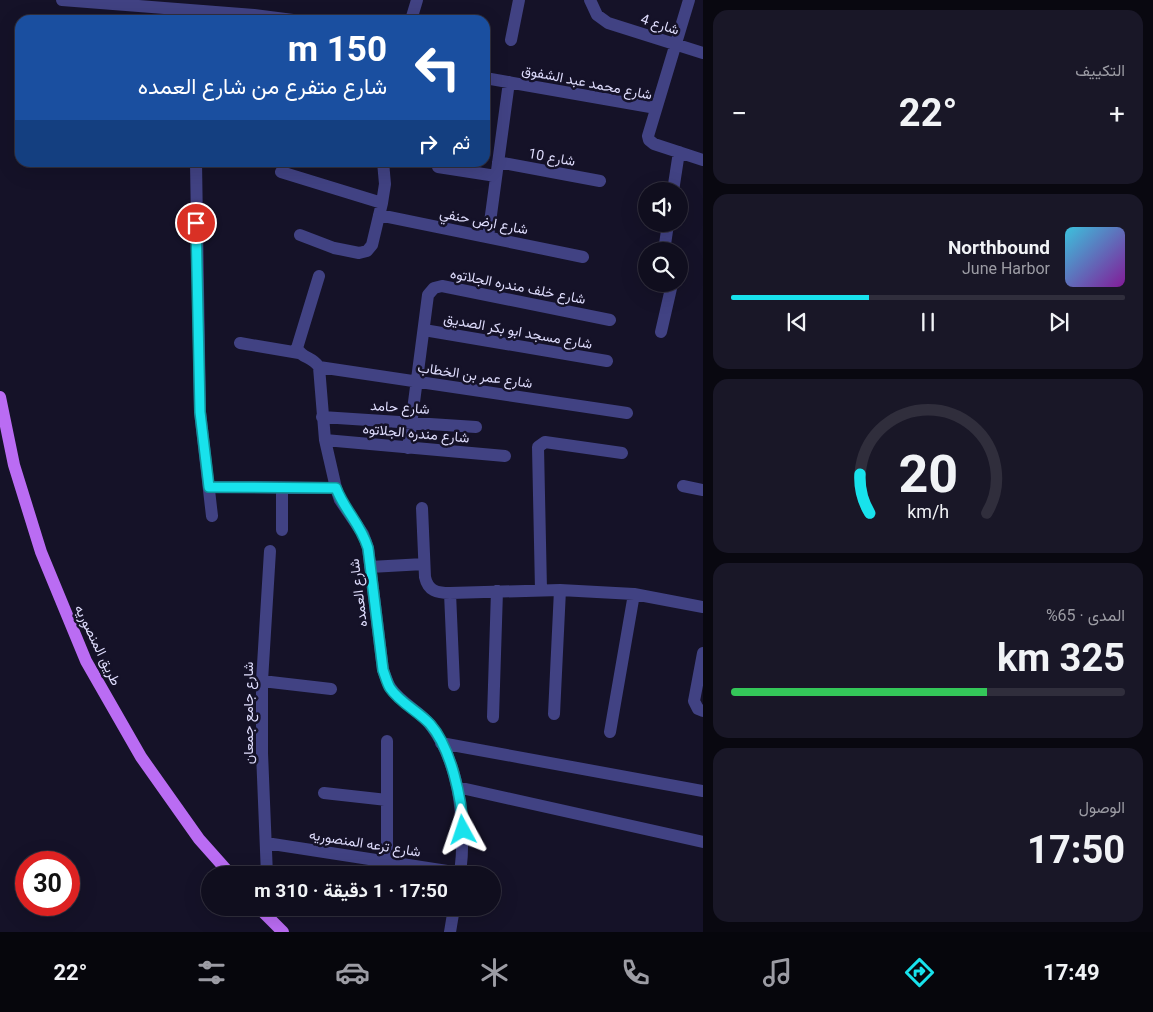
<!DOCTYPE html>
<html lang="ar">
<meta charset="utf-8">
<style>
body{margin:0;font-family:Roboto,Vazirmatn,sans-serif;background:#191727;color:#f1f3f6;direction:rtl;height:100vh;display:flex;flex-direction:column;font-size:19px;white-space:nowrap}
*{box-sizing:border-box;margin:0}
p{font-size:16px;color:#9c9ca4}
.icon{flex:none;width:28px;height:28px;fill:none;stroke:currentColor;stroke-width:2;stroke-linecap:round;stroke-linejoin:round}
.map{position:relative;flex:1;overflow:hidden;direction:ltr}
.details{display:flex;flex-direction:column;gap:10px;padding:10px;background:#090810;width:450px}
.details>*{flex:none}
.hud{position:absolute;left:15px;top:15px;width:475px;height:152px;border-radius:15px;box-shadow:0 5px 20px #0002,0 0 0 1px #302e3c;direction:rtl;background:#1a4fa0;color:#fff;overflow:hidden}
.buttons{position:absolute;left:638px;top:182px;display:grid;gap:10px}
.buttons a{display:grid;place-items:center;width:50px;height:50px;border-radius:50%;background:#100e1e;box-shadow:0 5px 20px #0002,0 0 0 1px #302e3c;font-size:25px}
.speed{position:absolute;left:15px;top:851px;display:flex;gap:10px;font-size:25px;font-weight:700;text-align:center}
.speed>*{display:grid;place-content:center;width:65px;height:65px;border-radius:50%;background:#100e1e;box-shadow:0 5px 20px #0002,0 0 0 1px #302e3c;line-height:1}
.speed .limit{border:8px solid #d22;background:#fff;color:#111}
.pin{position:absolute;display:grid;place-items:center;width:42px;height:42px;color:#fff;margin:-21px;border:2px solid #fff;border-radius:50%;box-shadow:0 1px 5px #0007}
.me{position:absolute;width:55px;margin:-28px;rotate:355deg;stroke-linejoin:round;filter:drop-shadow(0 0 4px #0008)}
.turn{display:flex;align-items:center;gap:18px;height:105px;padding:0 20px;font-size:22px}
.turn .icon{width:65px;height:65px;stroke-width:2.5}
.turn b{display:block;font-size:35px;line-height:42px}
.then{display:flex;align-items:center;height:48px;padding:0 20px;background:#0003;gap:10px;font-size:19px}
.big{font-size:38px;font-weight:700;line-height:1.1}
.details .tile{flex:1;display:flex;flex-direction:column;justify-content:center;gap:8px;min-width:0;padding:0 18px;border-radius:15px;background:#191727}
.details .dial{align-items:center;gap:0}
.dial svg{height:130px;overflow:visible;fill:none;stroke:#302e3c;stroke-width:7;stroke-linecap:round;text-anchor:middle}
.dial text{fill:#f1f3f6;stroke:none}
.song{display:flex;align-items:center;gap:15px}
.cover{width:60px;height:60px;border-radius:8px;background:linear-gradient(135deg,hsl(190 70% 55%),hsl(290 70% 35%))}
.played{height:5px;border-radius:2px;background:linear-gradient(90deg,#18e2ec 35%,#302e3c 35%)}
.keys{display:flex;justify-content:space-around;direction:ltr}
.heat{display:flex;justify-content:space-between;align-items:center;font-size:28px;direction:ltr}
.charge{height:8px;border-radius:4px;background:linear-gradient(90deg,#34c759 65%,#302e3c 0)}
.trip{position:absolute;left:201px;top:866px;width:300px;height:50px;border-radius:25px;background:#100e1e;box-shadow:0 5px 20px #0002,0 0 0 1px #302e3c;font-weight:700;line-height:50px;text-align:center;direction:rtl}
.tab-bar{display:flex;height:80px;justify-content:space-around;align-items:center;background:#06060c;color:#9c9ca4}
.tab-bar .icon{width:35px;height:35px}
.tab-bar .selected{color:#18e2ec}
.tab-bar b{font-size:22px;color:#f1f3f6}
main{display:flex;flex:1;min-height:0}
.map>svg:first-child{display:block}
</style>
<main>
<section class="details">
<div class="tile"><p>التكييف</p>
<div class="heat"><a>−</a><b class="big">22°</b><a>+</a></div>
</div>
<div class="tile">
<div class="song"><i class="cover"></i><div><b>Northbound</b><p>June Harbor</p></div></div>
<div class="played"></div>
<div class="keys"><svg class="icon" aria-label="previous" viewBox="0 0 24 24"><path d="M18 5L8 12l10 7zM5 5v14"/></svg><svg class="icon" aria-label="pause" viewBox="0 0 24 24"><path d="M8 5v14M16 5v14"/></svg><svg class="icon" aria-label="next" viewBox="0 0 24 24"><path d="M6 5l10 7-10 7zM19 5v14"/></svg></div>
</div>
<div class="tile dial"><svg viewBox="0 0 100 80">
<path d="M14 69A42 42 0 1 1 86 69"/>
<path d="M14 69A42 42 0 0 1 8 45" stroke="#18e2ec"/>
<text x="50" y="56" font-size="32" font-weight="700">20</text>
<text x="50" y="72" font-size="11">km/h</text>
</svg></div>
<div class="tile"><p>المدى · 65%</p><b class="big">325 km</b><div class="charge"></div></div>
<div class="tile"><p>الوصول</p><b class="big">17:50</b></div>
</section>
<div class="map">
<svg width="703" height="932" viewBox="0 0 703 932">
<rect width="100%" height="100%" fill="#151228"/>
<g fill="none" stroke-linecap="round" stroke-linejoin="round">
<path stroke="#414283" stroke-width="12" d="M62 0 254 15 293 20
M590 0 597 15 608 23 703 53
M689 0 648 136 649 140 654 144 703 160
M411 20 417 0
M511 40 519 0
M485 78 656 108
M196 162 200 412 212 516
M498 162 600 181
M438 167 496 176
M281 172 382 203
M673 191 679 152
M379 215 583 257
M300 235 334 248 359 253 367 251 372 245 382 203 385 184 383 162
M488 237 509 82
M664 251 668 224
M319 276 297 348C302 359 312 356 319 367L325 440 336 488 340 500 363 534 368 548 383 670C385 675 387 682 390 687 401 704 421 711 432 727 461 767 466 827 460 875
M424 330 607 361
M661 332 672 284
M240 343 299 353
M319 367 627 413
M322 417 476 427
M325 440 505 456
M408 448 428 295 434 288 442 286 610 320
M683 486 703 490
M209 487 336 488
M282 488V530
M422 508 425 577C428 591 437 593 450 593L560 590 634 594 703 607
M370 567 424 564
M541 590 538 447 545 442 622 453
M450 593 454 685
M703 653 694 701 698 709 703 711
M262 681 331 689
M554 714 560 590
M493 717 497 591
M610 732 634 594
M441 743 703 791
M457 787 703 842
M324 793 387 800
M266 843 460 873
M387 862V741
M267 875 262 753V681L270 551
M450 932 454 908"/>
<path stroke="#ba6cf3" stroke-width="12" d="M0 397 14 465 41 552 86 661 141 757 199 839 231 875
M259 908 283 932"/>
</g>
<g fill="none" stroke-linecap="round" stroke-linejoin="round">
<g stroke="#109399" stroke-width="12">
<path id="route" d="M196 223 200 412 209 487 336 488C345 511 360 523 368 548L383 670C385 675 387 683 390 688 400 703 418 711 430 724 451 748 462 799 463 830"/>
</g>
<use href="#route" stroke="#18e2ec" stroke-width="9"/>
</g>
<g text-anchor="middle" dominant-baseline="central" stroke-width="5" stroke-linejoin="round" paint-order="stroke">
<g font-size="14" fill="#dedcfc" stroke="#151228">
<text transform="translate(660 24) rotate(18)">شارع 4</text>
<text transform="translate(587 82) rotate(11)">شارع محمد عبد الشفوق</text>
<text transform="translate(552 157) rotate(10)">شارع 10</text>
<text transform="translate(484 221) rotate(11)">شارع ارض حنفي</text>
<text transform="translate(518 286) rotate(11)">شارع خلف مندره الجلاتوه</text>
<text transform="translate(518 331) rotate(10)">شارع مسجد ابو بكر الصديق</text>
<text transform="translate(475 375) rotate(8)">شارع عمر بن الخطاب</text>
<text transform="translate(400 407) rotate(4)">شارع حامد</text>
<text transform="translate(416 433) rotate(5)">شارع مندره الجلاتوه</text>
<text transform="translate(358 593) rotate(-97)">شارع العمده</text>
<text transform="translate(98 645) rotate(64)">طريق المنصوريه</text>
<text transform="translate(248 713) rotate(-90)">شارع جامع جمعان</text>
<text transform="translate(365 843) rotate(9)">شارع ترعه المنصوريه</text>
</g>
</g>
</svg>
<div class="buttons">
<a><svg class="icon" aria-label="sound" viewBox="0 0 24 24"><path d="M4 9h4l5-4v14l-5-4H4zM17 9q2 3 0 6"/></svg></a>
<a><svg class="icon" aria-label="search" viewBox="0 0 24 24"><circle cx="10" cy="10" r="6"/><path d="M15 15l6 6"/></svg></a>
</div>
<div class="speed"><div class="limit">30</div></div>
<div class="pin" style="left:196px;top:223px;background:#d93025"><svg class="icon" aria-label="arrive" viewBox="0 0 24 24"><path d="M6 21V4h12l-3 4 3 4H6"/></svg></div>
<svg class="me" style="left:463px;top:830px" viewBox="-20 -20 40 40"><path d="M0-17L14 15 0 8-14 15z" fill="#18e2ec" stroke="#fff" stroke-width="4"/></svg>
<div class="trip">17:50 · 1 دقيقة · 310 m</div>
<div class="hud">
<div class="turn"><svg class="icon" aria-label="left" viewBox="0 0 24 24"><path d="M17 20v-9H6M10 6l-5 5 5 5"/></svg><div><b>150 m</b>شارع متفرع من شارع العمده</div></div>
<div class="then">ثم<svg class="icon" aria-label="right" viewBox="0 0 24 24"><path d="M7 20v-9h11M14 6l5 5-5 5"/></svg></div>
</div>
</div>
</main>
<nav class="tab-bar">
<b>17:49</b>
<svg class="icon selected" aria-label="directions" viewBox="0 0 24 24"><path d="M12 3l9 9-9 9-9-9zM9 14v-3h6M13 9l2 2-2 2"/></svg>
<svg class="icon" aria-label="music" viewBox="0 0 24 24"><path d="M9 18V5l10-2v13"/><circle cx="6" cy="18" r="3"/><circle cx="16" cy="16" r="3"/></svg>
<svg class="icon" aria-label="phone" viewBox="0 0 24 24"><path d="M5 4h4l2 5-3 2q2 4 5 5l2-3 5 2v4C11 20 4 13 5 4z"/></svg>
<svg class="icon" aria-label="climate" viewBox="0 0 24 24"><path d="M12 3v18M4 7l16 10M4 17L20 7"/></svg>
<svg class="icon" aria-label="car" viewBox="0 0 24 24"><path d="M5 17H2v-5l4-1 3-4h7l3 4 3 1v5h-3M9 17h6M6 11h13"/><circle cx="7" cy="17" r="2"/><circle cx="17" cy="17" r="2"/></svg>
<svg class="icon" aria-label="filters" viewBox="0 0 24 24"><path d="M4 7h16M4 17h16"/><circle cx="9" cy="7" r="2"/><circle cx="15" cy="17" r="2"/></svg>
<b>22°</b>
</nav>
